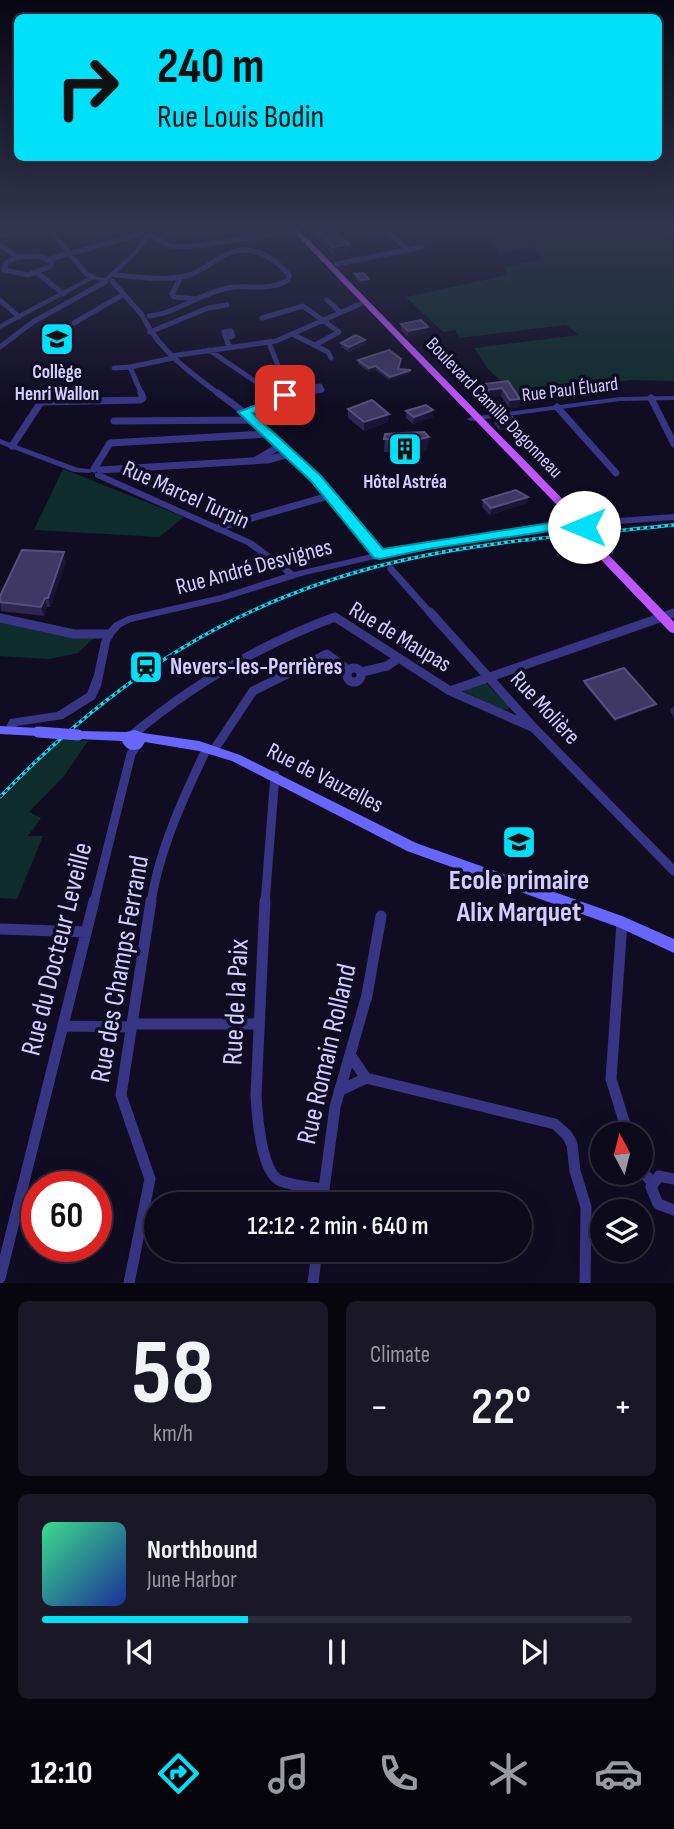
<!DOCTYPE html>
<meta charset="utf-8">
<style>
body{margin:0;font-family:"Sofia Sans Condensed",sans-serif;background:#1a1827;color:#f1f3f6;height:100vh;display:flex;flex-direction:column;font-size:26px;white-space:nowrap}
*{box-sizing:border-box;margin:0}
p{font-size:23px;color:#9a9aa2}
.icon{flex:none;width:38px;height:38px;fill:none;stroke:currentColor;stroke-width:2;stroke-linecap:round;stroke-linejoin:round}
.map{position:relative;height:1283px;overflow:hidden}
.sheet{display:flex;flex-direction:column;gap:18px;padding:18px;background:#07060e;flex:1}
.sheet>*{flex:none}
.guide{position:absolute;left:14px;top:14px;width:648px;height:147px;border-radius:10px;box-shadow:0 7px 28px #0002,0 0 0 2px #2c2b39;background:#00e0f9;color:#111;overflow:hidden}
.needle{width:46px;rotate:353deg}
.tools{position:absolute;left:590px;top:1122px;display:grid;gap:14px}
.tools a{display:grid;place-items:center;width:63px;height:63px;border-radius:50%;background:#0c0a1a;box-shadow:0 7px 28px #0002,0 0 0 2px #2c2b39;font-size:35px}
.speed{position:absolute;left:21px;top:1171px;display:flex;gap:14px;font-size:35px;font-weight:700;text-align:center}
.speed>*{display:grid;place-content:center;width:91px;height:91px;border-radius:50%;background:#0c0a1a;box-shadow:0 7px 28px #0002,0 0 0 2px #2c2b39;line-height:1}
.speed .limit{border:10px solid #d22;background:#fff;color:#111}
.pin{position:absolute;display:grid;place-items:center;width:60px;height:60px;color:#fff;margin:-30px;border-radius:14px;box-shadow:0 4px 10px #0006}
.me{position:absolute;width:77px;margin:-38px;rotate:270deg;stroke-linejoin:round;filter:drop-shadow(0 0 5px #0008)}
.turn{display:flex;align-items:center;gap:24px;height:147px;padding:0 28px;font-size:32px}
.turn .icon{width:91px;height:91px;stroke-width:2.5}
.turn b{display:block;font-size:49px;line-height:60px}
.big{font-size:52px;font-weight:600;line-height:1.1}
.sheet .tile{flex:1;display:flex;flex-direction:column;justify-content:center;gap:10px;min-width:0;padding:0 24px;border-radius:10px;background:#1a1827}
.sheet .dial{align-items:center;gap:0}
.dial b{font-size:91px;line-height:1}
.song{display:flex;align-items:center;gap:21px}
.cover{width:84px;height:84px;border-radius:10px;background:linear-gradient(135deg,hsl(150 70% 55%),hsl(230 70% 35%))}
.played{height:7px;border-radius:4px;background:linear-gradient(90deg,#00e0f9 35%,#2c2b39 35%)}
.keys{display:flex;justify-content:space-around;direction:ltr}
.heat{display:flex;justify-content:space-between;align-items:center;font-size:38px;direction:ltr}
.sheet .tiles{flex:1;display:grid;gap:18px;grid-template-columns:1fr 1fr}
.tile:last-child{grid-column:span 2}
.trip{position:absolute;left:144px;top:1192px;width:388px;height:70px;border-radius:35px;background:#0c0a1a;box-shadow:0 7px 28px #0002,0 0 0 2px #2c2b39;font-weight:600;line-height:70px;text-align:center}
.tab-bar{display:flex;height:112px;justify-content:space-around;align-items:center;background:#05040a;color:#9a9aa2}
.tab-bar .icon{width:49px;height:49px}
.tab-bar .on{color:#00e0f9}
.tab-bar b{font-size:32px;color:#f1f3f6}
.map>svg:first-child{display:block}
</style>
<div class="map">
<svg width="674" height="1283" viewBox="0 0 674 1283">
<rect width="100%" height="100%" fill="#100d23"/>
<path fill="#0f2d2c" d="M504 227H649L674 243V381L632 380 515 394 488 369 474 348 579 335 566 325 460 338 455 330 443 332 406 297 508 275 504 267 542 260 539 253 532 247 499 253 486 230Z
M63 469 184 517 159 537 34 530Z
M0 620 96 636 78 653 49 659 0 656Z
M486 683 510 707 509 709H501L463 691Z
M60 740 88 741 64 776 29 812 41 818 28 836H43L17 899 0 898V801Z"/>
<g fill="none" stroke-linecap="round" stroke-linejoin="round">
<path stroke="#383684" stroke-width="5" d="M48 227 87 275 93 277
M384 227 406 249
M149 235 171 246 187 247 297 231
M0 236 35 227
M0 245 18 257
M39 256 52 262 51 266 28 275 4 270 6 263 18 257Z
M50 259 142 234
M337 264 422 247
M37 273 64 294
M116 275C139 277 163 281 186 276 199 273 208 265 219 258 247 241 270 253 289 275L288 280C268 292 249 284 228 288 200 293 178 313 149 316
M181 277 172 294 174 297 197 299
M112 281 142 315
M0 300 19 317
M327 300 340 312
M262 318 303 306 339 332 315 345
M144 319C161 352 191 373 220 395
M74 323 124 294
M231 331 233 336 226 338 224 332Z
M150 332 208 308 227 305
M292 334 328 352 331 358
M226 338 229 346
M269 343 288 391
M0 347 33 322 105 282
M209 350 275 395
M171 356 276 341 360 304
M114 368 130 367
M320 386 322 390 312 392 307 388Z
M288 391 307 388
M142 395 130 367 173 358"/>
<path stroke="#383684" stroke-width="7" d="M218 393C281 437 331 495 380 554
M273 393 282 399
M651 398 674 444
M557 407 616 473
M244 412 277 402 285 396
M114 421 253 420
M12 446 41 402 140 400 143 398 141 393
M256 460 280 446
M94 469 110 443 267 434
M100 470 267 460 289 454
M217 528 332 495
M391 569 431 614
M671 614 674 613"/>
<path stroke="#383684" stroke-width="9" d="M430 612 534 728 674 871
M0 618 74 634H108
M347 675a7 7 0 1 1 14 0a7 7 0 1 1-14 0Z
M362 672 387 666 399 658
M450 691 674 613
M131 736C193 684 259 645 335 617L450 691 534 728
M214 750 253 691 327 654 348 670
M94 903 131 754 137 745
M151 903C159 850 184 796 207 748
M265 903 275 775"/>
<path stroke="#383684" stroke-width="11" d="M265 901 256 1095C257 1114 261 1174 281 1181 294 1186 310 1187 324 1189
M622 922 611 1079 628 1134
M0 929 86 932
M132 1024H259
M63 1026 132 1027
M350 1055 366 1078
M339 1091 366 1078 555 1124 567 1135 572 1144 575 1171 586 1207 585 1283
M640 1169 652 1182
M674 1179 659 1176 651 1187 658 1204 674 1210
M322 1204 335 1107 367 995 381 916
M0 1278 94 901
M129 1283 150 1179 121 1095 151 901
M313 1283 317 1250"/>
<path fill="#383684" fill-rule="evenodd" d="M152 227H159L151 233H147V231Z
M144 235 149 236 137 254 109 280 104 282 94 279 0 329V324L91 276 105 278 133 252Z
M674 396V400L620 401 471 421 467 419 471 417 620 397Z
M0 439 78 468 89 469 93 471 89 473 74 472 0 444Z
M95 473H101L253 541 294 572 428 541 563 522 674 514V520L563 528 428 547 305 575 222 601 131 622 121 627 114 635 110 642 101 686 95 699 63 719 17 726 13 734H5L4 731 10 719 57 712 87 693 94 675 101 642 105 633 114 623 128 616 221 595 286 574 247 545 95 477Z
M594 538 613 550 614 552 613 554H607L591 543 590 541 591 539Z"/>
<path fill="#6965ff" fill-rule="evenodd" d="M0 726 38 728 42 729 44 732 42 735 38 736 0 734Z
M135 730 143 733 199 741 240 755 416 843 622 916 674 939V953L618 927 407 851 232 761 199 751 145 742 141 748C133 752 126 750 122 741L78 739 74 738 72 735 74 732 78 731 126 732Z"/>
<path fill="#bf55ff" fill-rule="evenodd" d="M289 227H296L588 525 589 527 588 529H580Z
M589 538 593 539 674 622V633L670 632 585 543 584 541Z"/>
<g stroke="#00e0f9" stroke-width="3.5">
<path id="rail" d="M0 797C114 679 234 600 395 562 486 540 581 535 674 525"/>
</g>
<use href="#rail" stroke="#100d23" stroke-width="2" stroke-dasharray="3.5" stroke-linecap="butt"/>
<path stroke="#6965ff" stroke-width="11" d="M38 732 78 735"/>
<path stroke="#bf55ff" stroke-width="10" d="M584 527 598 541"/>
</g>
<path fill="#2e2551" d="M314 227 349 252 333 255 314 235Z
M355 274 369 283 361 284 355 278Z
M401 324 427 333 408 337 401 330Z
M365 340V344L349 352 341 347V343Z
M358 360 401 362 399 369 410 373 389 380 376 370 369 372 358 364Z
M508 381 520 399 519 407 509 408 501 396 490 397 494 403 493 411H486L475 393 476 385Z
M348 409 388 422 364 431 348 418Z
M433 410V417L413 424 406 418V411Z
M495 420 516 428 499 430 494 424Z
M424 432 427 450 414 454 384 452 385 434Z
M528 497 527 503 490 515 482 507 483 500Z
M66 562 50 607H47L44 616 1 611 0 596Z
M584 681 656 704 655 706 615 721 584 684Z
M674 707V717L670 711 671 708Z"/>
<path fill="#1a1437" d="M349 244V252L333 255V247Z
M369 279V283L361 284V280Z
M428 327 427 333 408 337V331Z
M365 340V344L349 352V347Z
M376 366V370L369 372V368Z
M411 370 410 373 389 380 390 377Z
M502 388 501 396 486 398 487 390Z
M520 399 519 407 509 408 510 400Z
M433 410V417L413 424 414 417Z
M389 414 388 422 364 431V422Z
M517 423 516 428 499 430 500 426Z
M429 437 427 450 414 454 415 440Z
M528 497 527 503 490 515 491 508Z
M64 552 66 562 50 607 48 598Z
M45 598 47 607 44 616 41 607Z
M656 704 655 706 615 721V719Z"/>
<path fill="#3f3764" stroke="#574f7c" stroke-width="2" d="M314 227H330L349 244 333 247Z
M363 273 369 279 361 280 355 274Z
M421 320 428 327 408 331 401 324Z
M356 335 365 340 349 347 341 343Z
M389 350 401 359 398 369 411 370 390 377 376 366 369 368 358 360Z
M508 381 520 399 510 400 502 388 487 390 494 403H487L476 385Z
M372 400 389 414 364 422 348 409Z
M426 405 433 410 414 417 406 411Z
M512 417 517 423 500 426 495 420Z
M424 432 429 437 415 440 384 439 385 434Z
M516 490 528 497 491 508 483 500Z
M22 550 64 552 48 598H45L41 607 0 602V596Z
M624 668 656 704 615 719 584 681Z"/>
<linearGradient id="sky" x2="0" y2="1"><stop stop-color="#090713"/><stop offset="0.56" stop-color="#313550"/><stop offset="1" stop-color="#313550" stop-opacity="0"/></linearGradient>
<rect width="674" height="407" fill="url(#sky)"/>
<path fill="#00e0f9" stroke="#0092a2" stroke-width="2" d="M281 393 291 395 281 404 252 413 321 476 383 549 563 521 581 519 591 527 584 531 577 528 563 529 428 549 380 559 374 558 312 482 238 412 272 399Z"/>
<defs>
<g id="school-square" transform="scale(1.75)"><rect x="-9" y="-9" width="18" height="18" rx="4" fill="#00e0f9" stroke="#100d23"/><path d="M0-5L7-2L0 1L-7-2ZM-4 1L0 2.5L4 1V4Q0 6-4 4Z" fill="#111"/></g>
<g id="building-square" transform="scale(1.75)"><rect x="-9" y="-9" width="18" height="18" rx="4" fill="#00e0f9" stroke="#100d23"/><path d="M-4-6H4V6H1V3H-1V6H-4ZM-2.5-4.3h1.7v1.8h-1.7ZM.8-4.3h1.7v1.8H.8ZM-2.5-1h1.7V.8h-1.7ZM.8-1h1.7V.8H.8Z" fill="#111"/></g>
<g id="station-square" transform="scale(1.75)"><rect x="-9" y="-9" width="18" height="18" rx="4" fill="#00e0f9" stroke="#100d23"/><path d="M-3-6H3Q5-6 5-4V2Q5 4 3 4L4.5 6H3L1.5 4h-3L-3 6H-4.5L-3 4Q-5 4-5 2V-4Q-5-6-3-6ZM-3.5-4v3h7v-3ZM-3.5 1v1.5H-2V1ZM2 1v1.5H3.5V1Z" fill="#111"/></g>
</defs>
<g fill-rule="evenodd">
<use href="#school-square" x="57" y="339"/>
<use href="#building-square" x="405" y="449"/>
<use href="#station-square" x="146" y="667"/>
<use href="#school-square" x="519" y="842"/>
</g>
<g text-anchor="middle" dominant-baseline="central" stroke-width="7" stroke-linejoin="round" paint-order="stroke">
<g font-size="19" font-weight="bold" fill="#d4ceff" stroke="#100d23">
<text x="57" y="372">Collège<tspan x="57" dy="22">Henri Wallon</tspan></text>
<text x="405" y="482">Hôtel Astréa</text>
</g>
<g font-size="19" fill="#d4ceff" stroke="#100d23">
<text transform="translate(570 390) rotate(-7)">Rue Paul Éluard</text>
<text transform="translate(494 408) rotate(46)">Boulevard Camille Dagonneau</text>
</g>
<g font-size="23" fill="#d4ceff" stroke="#100d23">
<text transform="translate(186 495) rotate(24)">Rue Marcel Turpin</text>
<text transform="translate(254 567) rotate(-15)">Rue André Desvignes</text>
<text transform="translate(400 637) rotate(31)">Rue de Maupas</text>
<text transform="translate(545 708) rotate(47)">Rue Molière</text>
<text transform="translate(325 778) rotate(27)">Rue de Vauzelles</text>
</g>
<g font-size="23" font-weight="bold" fill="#d4ceff" stroke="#100d23" text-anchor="start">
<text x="170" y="667">Nevers-les-Perrières</text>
</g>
<g font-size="28" font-weight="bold" fill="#d4ceff" stroke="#100d23">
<text x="519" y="880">Ecole primaire<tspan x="519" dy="32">Alix Marquet</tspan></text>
</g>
<g font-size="28" fill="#d4ceff" stroke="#100d23">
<text transform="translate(57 949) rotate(-76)">Rue du Docteur Leveille</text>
<text transform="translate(120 969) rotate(-80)">Rue des Champs Ferrand</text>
<text transform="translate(236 1002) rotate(-87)">Rue de la Paix</text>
<text transform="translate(327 1054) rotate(-77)">Rue Romain Rolland</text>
</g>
</g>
</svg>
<div class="tools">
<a><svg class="needle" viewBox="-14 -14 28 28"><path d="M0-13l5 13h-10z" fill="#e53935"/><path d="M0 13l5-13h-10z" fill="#9a9aa2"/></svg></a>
<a><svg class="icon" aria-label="layers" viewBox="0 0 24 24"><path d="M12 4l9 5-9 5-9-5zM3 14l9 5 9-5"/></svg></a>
</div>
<div class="speed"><div class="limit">60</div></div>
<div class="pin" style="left:285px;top:395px;background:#d93025"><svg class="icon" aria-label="arrive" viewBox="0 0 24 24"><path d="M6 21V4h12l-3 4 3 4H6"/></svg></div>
<svg class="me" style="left:584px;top:527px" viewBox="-20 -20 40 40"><circle r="19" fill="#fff"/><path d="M0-13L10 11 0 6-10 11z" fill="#00e0f9"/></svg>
<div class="trip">12:12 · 2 min · 640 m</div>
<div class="guide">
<div class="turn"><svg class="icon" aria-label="right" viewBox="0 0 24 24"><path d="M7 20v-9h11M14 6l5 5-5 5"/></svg><div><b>240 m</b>Rue Louis Bodin</div></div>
</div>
</div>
<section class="sheet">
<div class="tiles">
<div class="tile dial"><b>58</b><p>km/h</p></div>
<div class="tile"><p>Climate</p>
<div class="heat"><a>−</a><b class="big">22°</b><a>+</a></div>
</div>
<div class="tile">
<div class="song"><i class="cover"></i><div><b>Northbound</b><p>June Harbor</p></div></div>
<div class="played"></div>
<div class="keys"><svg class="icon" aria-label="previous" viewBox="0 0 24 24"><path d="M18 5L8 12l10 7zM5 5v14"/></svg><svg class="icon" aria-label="pause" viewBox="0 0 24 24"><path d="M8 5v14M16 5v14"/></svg><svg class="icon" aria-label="next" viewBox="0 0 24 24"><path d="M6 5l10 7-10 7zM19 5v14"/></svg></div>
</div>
</div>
</section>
<nav class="tab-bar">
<b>12:10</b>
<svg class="icon on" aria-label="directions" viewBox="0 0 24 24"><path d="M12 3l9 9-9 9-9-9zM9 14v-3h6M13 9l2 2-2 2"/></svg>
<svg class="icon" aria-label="music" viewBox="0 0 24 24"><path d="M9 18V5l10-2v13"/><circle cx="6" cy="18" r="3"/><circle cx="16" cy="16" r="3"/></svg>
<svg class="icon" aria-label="phone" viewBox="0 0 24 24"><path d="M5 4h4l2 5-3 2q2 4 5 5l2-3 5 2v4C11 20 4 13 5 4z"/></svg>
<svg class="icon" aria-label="climate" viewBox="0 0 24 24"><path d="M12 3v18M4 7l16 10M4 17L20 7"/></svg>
<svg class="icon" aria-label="car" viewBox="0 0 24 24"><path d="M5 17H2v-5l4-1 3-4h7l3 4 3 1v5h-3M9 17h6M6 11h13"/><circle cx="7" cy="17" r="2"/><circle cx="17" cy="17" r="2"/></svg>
</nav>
